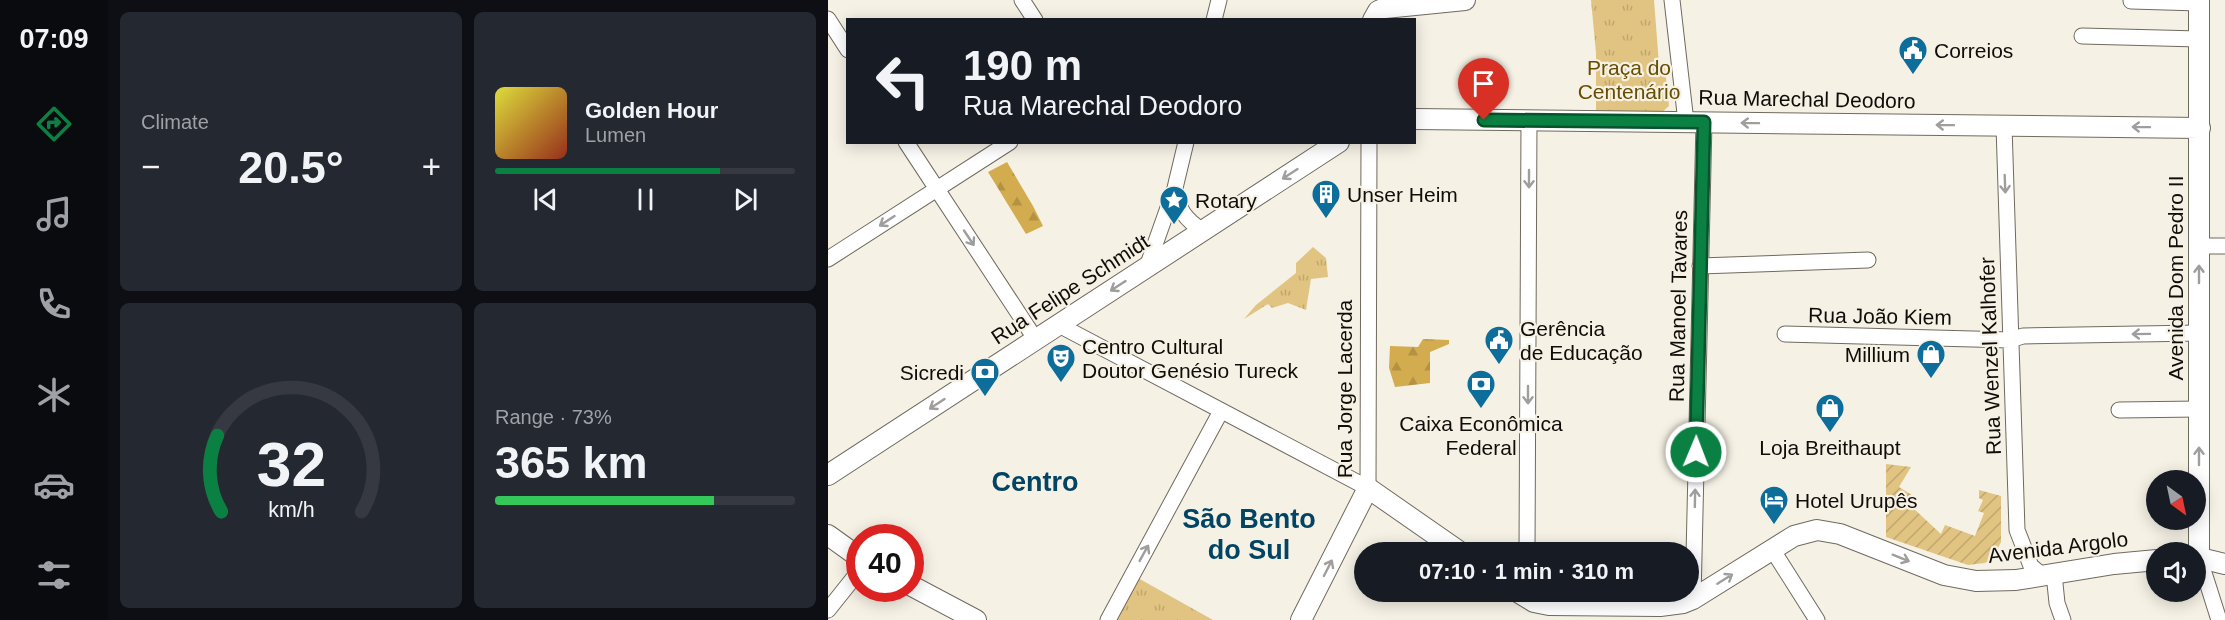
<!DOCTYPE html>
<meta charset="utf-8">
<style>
body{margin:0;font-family:Arial,sans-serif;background:#242831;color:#f1f3f6;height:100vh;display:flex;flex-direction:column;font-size:22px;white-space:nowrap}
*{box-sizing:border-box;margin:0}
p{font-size:20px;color:#9ea1a6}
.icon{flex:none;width:33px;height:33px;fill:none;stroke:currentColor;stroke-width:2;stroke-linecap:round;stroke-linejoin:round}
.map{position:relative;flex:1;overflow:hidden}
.details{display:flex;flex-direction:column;gap:12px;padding:12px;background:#0d0f14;width:720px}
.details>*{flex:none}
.banner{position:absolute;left:18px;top:18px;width:570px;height:126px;border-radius:0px;box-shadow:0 3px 15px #0003;background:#171b24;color:#f1f3f6;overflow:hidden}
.needle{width:39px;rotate:147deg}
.controls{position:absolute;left:1318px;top:470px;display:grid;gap:12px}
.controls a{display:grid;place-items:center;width:60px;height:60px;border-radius:50%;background:#171b24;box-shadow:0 3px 15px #0003;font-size:30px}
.speed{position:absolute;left:18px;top:524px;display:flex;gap:12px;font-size:30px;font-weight:700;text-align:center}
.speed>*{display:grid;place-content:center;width:78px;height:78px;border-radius:50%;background:#171b24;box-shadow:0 3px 15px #0003;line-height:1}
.speed .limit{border:9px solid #d22;background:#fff;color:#111}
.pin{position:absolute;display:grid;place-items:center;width:51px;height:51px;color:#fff;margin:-62px -26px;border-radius:50% 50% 50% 0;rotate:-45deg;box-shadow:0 0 6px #0007}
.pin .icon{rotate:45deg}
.me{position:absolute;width:66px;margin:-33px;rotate:1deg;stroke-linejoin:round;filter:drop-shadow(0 0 4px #0008)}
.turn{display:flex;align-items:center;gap:21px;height:126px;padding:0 18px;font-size:27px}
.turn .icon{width:78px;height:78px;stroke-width:2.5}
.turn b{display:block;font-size:42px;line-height:51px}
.big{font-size:45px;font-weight:600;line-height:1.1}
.details .card{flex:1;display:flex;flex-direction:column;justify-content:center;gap:9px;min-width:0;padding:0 21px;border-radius:9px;background:#242831}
.details .dial{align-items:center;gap:0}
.dial svg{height:156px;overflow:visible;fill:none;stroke:#363941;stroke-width:7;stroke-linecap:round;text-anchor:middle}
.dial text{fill:#f1f3f6;stroke:none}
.song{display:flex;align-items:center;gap:18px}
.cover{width:72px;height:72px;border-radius:9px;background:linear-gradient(135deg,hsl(60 70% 55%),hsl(10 70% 35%))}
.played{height:6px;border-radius:3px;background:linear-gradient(90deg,#0b8043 75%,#363941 75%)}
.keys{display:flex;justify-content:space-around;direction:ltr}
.heat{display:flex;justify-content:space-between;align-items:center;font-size:33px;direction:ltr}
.charge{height:9px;border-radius:4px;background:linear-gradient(90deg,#34c759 73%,#363941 0)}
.details .tiles{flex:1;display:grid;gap:12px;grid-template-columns:repeat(2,1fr)}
.trip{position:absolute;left:526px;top:542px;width:345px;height:60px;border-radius:30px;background:#171b24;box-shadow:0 3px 15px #0003;font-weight:600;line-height:60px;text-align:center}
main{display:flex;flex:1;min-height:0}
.tabs{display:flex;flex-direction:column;width:108px;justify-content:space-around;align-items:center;background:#090b0e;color:#9ea1a6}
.tabs .icon{width:42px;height:42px}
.tabs .current{color:#0b8043}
.tabs b{font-size:27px;color:#f1f3f6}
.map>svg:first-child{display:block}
</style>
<main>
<nav class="tabs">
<b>07:09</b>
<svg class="icon current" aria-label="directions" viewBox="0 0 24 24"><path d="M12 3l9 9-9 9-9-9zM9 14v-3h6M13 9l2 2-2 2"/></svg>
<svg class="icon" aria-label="music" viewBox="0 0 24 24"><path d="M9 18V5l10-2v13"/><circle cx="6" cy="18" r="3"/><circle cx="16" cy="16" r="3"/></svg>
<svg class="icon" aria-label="phone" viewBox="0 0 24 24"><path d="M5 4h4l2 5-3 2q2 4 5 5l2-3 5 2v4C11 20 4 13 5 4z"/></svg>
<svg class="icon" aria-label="climate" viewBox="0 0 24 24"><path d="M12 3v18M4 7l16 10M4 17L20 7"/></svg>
<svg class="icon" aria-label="car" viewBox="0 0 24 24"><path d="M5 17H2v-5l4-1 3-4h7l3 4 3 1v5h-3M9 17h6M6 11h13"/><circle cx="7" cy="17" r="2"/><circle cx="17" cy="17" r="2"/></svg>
<svg class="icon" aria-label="filters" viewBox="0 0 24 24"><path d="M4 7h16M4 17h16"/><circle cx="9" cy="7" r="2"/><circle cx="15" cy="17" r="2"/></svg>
</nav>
<section class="details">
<div class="tiles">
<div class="card"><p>Climate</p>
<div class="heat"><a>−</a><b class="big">20.5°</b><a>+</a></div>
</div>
<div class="card">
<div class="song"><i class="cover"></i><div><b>Golden Hour</b><p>Lumen</p></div></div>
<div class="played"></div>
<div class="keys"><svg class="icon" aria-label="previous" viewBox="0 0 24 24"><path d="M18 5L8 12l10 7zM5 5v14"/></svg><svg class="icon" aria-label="pause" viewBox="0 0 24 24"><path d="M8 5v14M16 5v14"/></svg><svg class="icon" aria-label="next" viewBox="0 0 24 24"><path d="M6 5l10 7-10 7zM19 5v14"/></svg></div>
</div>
<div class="card dial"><svg viewBox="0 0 100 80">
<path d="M14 69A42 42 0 1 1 86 69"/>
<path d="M14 69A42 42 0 0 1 12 30" stroke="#0b8043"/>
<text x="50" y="56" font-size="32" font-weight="700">32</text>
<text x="50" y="72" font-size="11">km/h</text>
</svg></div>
<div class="card"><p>Range · 73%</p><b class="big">365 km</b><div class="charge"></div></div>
</div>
</section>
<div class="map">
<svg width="1397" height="620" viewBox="0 0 1397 620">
<defs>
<pattern id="forest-firs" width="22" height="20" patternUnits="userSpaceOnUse" patternTransform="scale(1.5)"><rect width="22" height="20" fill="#d2ac4e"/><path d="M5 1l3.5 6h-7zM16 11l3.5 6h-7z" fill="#b39343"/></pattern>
<pattern id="park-tufts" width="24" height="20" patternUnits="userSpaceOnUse" patternTransform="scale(1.5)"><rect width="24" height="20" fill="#e1c481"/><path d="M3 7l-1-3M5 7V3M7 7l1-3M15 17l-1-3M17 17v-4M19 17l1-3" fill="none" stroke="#c0a76e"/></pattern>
<pattern id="garden-furrows" width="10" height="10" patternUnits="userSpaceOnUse" patternTransform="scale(1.5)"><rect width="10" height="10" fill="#e1c481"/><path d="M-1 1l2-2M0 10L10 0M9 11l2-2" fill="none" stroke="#c0a76e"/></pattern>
</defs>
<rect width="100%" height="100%" fill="#f6f1e5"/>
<path fill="url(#forest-firs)" d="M179 162 205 206 215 226 198 234 160 172Z
M595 339 621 340V344L602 352V383L567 387 561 368 562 346 590 347Z"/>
<path fill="url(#park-tufts)" d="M763 0H826L831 64 837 68 841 106 833 113H768V53Z
M485 247 498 258 500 277 483 279 478 310 460 303 444 308 440 304 416 319 428 305 468 273V263Z
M310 578 385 620H287Z"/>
<path fill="url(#garden-furrows)" d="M1058 464 1083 467 1071 487 1089 498 1084 507 1113 534 1117 525 1147 536 1156 513 1150 511 1155 500 1151 498V490L1173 496V542L1165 558 1157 563 1140 565 1058 537Z"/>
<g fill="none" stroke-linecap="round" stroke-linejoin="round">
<g stroke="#6f6a5f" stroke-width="17">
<path id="minor" d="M194 0 207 20
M844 0 858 122
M1303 1 1371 3
M0 19 20 50
M386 20 391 0
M1254 36 1371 39
M1176 126 1189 530 1203 566 1215 576
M78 142 208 340
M347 188C349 209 358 220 375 231
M1372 246H1397
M0 259 182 142
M872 266 1040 260
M319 267 347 188 358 142
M231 325 540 488 541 142
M957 334 1182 340 1195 336 1371 333
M1291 410 1371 409
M944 549 989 620
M699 552 701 120
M1371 557 1391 620
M1226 574 1229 603 1235 620
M865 599 876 122
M0 610 32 570
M280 620 393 411"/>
</g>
<g stroke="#6f6a5f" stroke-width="22">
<path id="major" d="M545 20 550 11 557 8 637 0
M586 119 1372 128
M0 475 511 142
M0 535 32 558
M1368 557 1397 564
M1371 557V0
M82 585 148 620
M688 591 706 602 721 605 832 606 855 603 865 599 966 536 989 530 1012 534 1116 575 1148 581 1188 580 1286 564 1329 560
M473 620 540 488 632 552"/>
</g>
<use href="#minor" stroke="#fff" stroke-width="15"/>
<use href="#major" stroke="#fff" stroke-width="20"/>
</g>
<defs><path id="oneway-shaft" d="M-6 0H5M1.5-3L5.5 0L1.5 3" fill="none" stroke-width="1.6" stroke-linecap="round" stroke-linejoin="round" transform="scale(1.5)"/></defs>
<g stroke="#9f9e9d">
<use href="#oneway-shaft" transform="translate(922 123) rotate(-179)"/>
<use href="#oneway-shaft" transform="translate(1117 125) rotate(-179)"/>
<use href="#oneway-shaft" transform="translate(1313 127) rotate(-179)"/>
<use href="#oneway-shaft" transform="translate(462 174) rotate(147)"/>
<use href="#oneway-shaft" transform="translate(701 179) rotate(90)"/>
<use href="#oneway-shaft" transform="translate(1177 184) rotate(88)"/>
<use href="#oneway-shaft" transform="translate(59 221) rotate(147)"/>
<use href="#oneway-shaft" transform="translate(141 238) rotate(56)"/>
<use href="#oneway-shaft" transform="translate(1371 274) rotate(-90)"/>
<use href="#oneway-shaft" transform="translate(290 286) rotate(147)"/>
<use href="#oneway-shaft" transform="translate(1313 334) rotate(179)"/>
<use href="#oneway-shaft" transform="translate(700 395) rotate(90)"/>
<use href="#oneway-shaft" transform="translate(109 404) rotate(147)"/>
<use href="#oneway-shaft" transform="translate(1371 456) rotate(-90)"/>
<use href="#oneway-shaft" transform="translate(867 498) rotate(-89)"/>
<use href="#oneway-shaft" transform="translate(316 553) rotate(-61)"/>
<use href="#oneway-shaft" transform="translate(1073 558) rotate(22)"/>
<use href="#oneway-shaft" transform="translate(500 568) rotate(-63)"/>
<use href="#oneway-shaft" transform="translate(897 579) rotate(-32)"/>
</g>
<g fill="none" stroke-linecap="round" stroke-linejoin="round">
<g stroke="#07532c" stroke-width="15">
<path id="route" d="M656 120 876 122 868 452"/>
</g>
<use href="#route" stroke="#0b8043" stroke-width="10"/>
</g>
<defs>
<g id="civic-pin" transform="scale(1.5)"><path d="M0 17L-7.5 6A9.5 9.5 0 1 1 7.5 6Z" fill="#0d6d9b" stroke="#f6f1e5"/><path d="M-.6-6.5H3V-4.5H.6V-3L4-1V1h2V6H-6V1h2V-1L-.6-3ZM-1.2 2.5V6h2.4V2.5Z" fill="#fff"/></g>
<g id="building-pin" transform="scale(1.5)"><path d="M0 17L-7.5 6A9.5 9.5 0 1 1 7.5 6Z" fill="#0d6d9b" stroke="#f6f1e5"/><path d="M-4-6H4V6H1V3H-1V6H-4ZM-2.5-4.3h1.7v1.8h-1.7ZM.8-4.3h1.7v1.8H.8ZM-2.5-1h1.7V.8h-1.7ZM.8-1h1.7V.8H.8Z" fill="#fff"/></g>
<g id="sight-pin" transform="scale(1.5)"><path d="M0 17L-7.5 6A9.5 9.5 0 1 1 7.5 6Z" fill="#0d6d9b" stroke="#f6f1e5"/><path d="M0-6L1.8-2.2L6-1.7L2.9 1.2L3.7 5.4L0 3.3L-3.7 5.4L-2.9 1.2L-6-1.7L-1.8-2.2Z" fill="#fff"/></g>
<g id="shop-pin" transform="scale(1.5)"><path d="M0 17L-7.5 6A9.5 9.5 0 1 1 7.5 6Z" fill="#0d6d9b" stroke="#f6f1e5"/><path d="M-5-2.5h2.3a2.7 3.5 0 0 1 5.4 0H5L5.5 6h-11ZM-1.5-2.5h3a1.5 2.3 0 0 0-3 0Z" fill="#fff"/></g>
<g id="theatre-pin" transform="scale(1.5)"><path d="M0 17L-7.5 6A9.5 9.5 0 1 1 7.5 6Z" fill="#0d6d9b" stroke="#f6f1e5"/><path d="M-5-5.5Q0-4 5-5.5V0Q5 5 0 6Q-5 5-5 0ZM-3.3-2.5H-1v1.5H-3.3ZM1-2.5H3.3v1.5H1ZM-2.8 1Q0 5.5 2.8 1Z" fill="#fff"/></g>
<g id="bank-pin" transform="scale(1.5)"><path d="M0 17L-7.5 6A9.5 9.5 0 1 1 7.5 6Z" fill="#0d6d9b" stroke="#f6f1e5"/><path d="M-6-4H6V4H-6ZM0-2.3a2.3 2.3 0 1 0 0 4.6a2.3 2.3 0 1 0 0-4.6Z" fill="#fff"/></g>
<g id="hotel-pin" transform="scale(1.5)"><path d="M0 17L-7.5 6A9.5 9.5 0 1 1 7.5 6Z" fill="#0d6d9b" stroke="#f6f1e5"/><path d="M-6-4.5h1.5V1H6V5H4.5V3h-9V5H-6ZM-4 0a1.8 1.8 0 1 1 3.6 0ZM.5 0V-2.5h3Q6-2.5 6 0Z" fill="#fff"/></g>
</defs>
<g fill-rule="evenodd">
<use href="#civic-pin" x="1085" y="50"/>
<use href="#building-pin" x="498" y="194"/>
<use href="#sight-pin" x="346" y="200"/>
<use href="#civic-pin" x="671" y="340"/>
<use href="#shop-pin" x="1103" y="354"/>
<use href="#theatre-pin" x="233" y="358"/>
<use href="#bank-pin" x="157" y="372"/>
<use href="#bank-pin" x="653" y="384"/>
<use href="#shop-pin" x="1002" y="408"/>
<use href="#hotel-pin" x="946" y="500"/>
</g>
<g text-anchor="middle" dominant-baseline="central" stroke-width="4.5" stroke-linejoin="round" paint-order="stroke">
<g font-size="21" fill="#0f0d09" stroke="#f6f1e5" text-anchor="start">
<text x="1106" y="50">Correios</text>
<text x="519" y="194">Unser Heim</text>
<text x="367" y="200">Rotary</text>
<text x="692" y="328">Gerência<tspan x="692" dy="24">de Educação</tspan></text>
<text x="254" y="346">Centro Cultural<tspan x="254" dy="24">Doutor Genésio Tureck</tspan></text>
<text x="1082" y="354" text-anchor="end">Millium</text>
<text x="136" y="372" text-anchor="end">Sicredi</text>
<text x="653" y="423" text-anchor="middle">Caixa Econômica<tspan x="653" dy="24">Federal</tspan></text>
<text x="1002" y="447" text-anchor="middle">Loja Breithaupt</text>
<text x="967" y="500">Hotel Urupês</text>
</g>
<g font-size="21" fill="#664d00" stroke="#f6f1e5">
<text x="801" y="67">Praça do<tspan x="801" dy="24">Centenário</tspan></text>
</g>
<g font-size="21" fill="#0f0d09" stroke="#f6f1e5">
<text transform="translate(979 99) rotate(1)">Rua Marechal Deodoro</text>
<text transform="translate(1347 278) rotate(-90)">Avenida Dom Pedro II</text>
<text transform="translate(242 289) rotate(-33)">Rua Felipe Schmidt</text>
<text transform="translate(850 306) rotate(-89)">Rua Manoel Tavares</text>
<text transform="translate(1052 316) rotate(1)">Rua João Kiem</text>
<text transform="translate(1162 356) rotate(-92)">Rua Wenzel Kalhofer</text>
<text transform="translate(516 389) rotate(-90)">Rua Jorge Lacerda</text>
<text transform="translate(1230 547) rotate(-7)">Avenida Argolo</text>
</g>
<g font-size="27" font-weight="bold" fill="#014463" stroke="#f6f1e5">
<text x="207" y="482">Centro</text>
<text x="421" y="519">São Bento<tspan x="421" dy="31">do Sul</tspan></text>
</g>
</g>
</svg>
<div class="controls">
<a><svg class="needle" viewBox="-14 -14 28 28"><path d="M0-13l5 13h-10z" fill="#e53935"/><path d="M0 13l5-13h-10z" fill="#9ea1a6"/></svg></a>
<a><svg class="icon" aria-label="sound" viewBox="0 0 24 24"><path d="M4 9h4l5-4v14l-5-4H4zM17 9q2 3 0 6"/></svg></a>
</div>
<div class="speed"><div class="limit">40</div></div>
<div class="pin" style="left:656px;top:120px;background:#d93025"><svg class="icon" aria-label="arrive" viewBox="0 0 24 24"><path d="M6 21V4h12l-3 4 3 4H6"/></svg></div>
<svg class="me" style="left:868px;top:452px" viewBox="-20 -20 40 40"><circle r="17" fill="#0b8043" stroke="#fff" stroke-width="3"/><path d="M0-11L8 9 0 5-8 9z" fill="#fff"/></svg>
<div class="trip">07:10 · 1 min · 310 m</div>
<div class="banner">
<div class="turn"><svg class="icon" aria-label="left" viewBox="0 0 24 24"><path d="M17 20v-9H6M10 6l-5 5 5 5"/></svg><div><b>190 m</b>Rua Marechal Deodoro</div></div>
</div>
</div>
</main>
